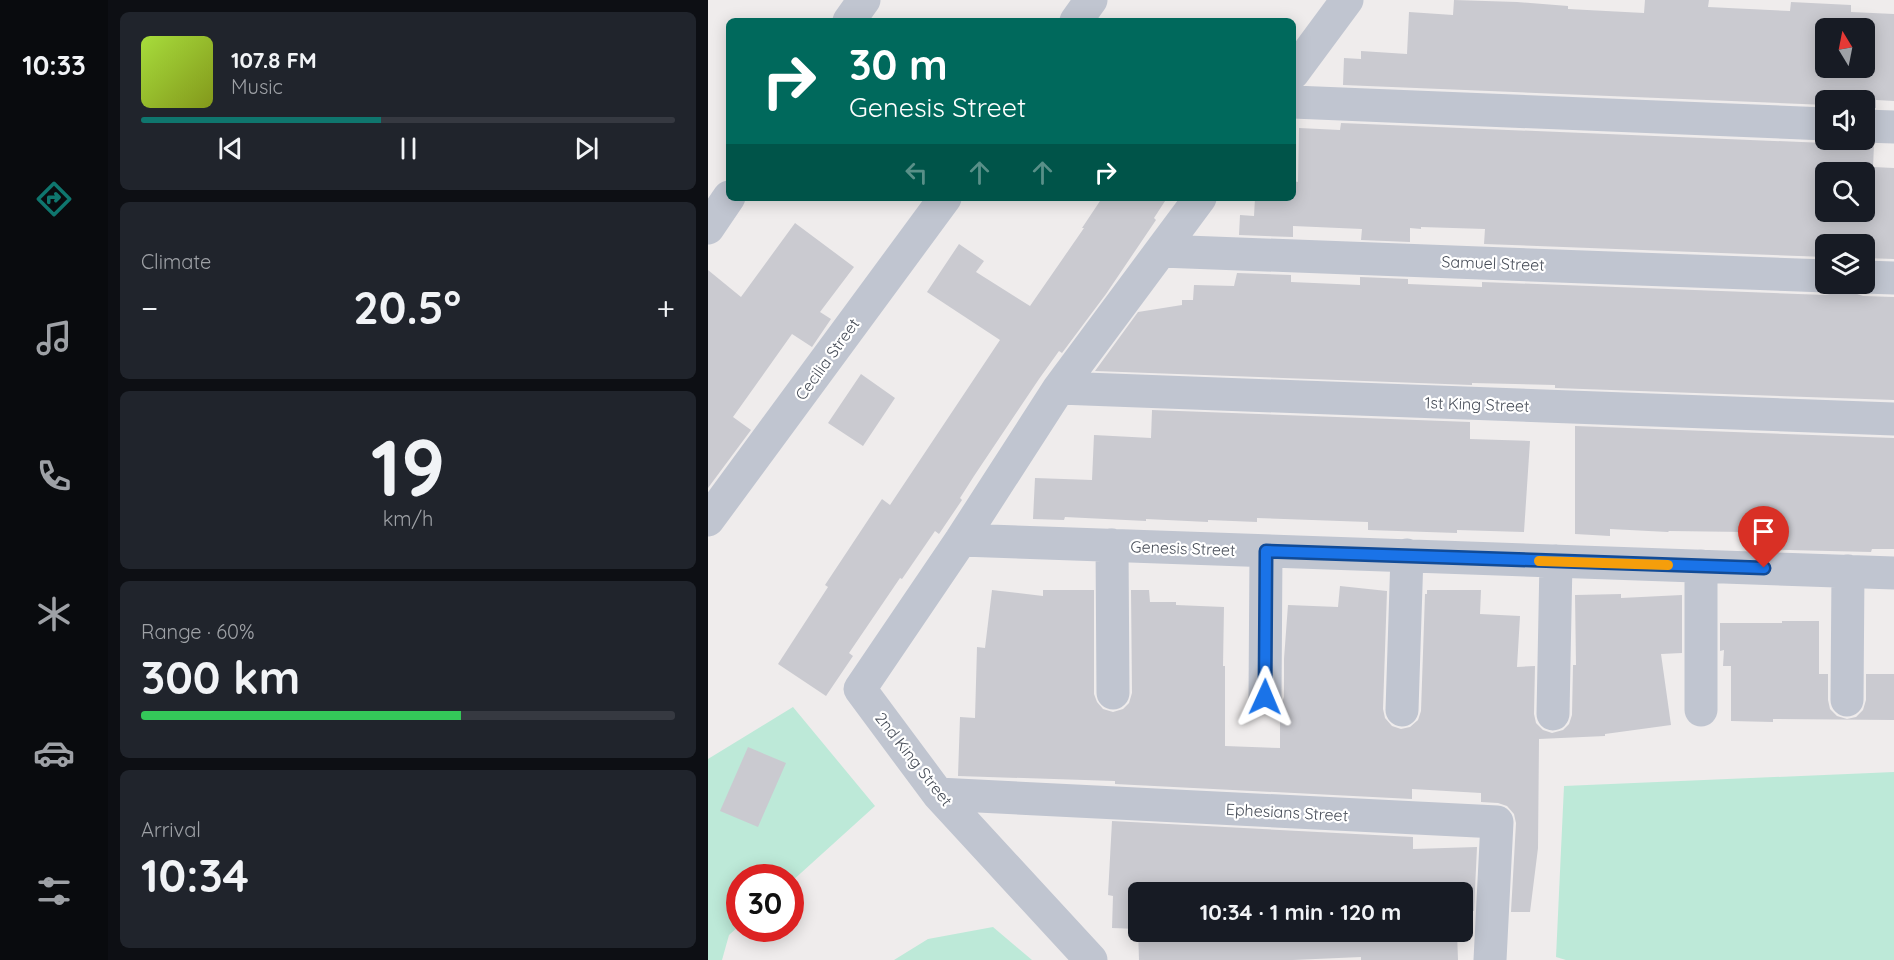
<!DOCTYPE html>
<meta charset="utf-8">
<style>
body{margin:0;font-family:Quicksand,sans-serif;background:#20242c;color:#f1f3f6;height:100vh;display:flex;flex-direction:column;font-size:22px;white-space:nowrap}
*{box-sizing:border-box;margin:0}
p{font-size:20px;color:#9ea1a6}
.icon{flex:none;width:33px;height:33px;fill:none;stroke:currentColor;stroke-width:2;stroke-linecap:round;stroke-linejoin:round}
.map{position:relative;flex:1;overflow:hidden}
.panel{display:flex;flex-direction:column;gap:12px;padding:12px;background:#0d0f14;width:600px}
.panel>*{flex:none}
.hud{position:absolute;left:18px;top:18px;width:570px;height:183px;border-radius:9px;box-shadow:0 3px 15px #0003;background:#00695c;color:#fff;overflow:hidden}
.needle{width:39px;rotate:350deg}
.controls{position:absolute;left:1107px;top:18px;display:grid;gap:12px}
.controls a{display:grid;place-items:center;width:60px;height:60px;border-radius:9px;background:#171b24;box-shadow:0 3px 15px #0003;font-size:30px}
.speed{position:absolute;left:18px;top:864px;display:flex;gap:12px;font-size:30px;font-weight:700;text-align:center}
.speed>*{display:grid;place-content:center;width:78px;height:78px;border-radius:50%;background:#171b24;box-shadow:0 3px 15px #0003;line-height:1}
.speed .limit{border:9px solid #d22;background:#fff;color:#111}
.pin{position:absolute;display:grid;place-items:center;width:51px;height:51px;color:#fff;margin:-62px -26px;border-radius:50% 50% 50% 0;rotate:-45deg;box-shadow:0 0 6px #0007}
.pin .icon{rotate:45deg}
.me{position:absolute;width:66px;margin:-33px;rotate:1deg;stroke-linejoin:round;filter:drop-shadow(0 0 4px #0008)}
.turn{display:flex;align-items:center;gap:21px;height:126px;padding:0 24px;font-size:27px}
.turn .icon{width:78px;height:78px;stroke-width:2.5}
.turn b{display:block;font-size:42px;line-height:51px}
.lanes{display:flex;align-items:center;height:57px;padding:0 24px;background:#0003;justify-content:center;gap:30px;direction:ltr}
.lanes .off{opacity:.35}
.big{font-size:45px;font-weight:700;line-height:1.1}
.panel .widget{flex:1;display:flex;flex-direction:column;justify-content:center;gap:9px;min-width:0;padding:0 21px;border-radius:9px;background:#20242c}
.panel .dial{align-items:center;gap:0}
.dial b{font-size:78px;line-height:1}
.song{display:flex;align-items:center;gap:18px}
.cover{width:72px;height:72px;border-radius:9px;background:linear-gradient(135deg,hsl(80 70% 55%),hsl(70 70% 35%))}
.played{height:6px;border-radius:3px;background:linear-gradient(90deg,#0f766e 45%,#363941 45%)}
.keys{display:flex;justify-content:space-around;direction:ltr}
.heat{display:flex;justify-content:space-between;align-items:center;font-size:33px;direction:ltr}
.charge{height:9px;border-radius:4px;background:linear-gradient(90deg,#34c759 60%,#363941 0)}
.trip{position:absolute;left:420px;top:882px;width:345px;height:60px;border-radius:9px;background:#171b24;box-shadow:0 3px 15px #0003;font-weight:700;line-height:60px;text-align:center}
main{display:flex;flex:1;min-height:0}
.dock{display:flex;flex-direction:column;width:108px;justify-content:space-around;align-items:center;background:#090b0e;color:#9ea1a6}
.dock .icon{width:42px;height:42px}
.dock .selected{color:#0f766e}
.dock b{font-size:27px;color:#f1f3f6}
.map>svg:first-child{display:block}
</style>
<main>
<nav class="dock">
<b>10:33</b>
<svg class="icon selected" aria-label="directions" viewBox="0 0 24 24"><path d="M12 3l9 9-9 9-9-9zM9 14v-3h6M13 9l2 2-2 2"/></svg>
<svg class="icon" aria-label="music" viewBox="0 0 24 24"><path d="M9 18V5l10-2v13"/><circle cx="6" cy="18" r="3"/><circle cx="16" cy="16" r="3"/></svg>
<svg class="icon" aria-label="phone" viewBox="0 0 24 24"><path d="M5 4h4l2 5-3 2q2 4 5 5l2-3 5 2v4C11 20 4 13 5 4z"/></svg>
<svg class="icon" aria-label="climate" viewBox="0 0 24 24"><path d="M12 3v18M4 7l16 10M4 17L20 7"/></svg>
<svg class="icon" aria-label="car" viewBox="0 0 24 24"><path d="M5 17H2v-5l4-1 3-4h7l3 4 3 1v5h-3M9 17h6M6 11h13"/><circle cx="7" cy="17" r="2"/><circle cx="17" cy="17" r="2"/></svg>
<svg class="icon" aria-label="filters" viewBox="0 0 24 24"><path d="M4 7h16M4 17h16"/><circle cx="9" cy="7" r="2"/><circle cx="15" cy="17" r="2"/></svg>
</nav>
<section class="panel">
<div class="widget">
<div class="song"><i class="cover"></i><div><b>107.8 FM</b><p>Music</p></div></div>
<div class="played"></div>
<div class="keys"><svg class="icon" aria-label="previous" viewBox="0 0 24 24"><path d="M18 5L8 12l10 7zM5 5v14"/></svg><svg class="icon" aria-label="pause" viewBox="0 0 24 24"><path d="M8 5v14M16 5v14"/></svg><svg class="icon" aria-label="next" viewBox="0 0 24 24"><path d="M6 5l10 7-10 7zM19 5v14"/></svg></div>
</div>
<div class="widget"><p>Climate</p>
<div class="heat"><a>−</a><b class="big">20.5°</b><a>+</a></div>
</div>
<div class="widget dial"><b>19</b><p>km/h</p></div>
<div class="widget"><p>Range · 60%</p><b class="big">300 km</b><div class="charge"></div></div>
<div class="widget"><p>Arrival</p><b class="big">10:34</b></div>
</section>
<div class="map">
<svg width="1186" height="960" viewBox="0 0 1186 960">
<rect width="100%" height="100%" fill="#efecec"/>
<path fill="#bde9d8" d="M85 707 167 806 83 882 82 878H32L31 926 21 935 14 960H0V759Z
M1186 772V960H858L848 957 856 786Z
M285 927 324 960H186L220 939Z"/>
<path fill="#cacad0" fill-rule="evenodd" d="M746 0 809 2 860 6V9L936 13 937 0H1001L1000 7 1082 11 1083 2 1143 5V12L1186 14V101L1168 100V108L1156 107V100H1118V105L635 85 636 58 653 59V51L699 54 701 12 745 15ZM1118 28H1156V68H1118Z
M633 123 1117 143 1128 140H1144L1155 145H1166L1165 167 1186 168V259L1156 258V244H1118V257L776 244 777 229 713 227V229L702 228V242L653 240 654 229 585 226V237L531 235 532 215 546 216 547 198H585V181L590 182 591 128 632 130ZM1118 172H1156V212H1118Z
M394 198H459L446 218 448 220 398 294 354 353 351 351 331 379 266 476 252 498 254 500 231 534 227 531 194 579 192 578 141 653 145 656 118 696 70 664 120 587 117 585 174 499 182 505 292 340 219 292 251 244 276 261 268 272 322 306 376 228H374Z
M87 223 146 267 112 312 123 319 104 347 84 334 25 417 43 430 0 488V270L33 297Z
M529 273 583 275V282L652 285V277L700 279V284L774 287V282L1117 295 1126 293 1135 284H1139L1146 293 1155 296 1186 297V400L847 388V385L764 383V385L387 371 430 312 474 305V300H485L486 285 526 286Z
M153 374 187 398 155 446 120 423Z
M444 410 762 422V439L822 441 816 532 749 530V533L660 530V522L549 518V522L500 520V522L438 519V521L357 517 356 520 325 519 327 478 384 480 386 435 443 438Z
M867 426 1186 438V549H1164L1163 552 1037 549 1038 532 961 531 960 532 902 529V536L867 534Z
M632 586 679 591 675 709 677 718 684 726 693 729 702 727 710 720 713 711 717 594H719V590H773L772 614 812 616 809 667 827 666 826 714 828 723 835 730 844 733 855 730 861 724 864 715 865 665H868L867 595 913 594V598L974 595V653L953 654 963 725 897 734V736L831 739 830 848 822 912H803L808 823 806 814 799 806 790 803 773 802V793L704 789V799L407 784V781L250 776 252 717 267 718 269 647 277 648 284 590 335 596V590H386V694L389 702 395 709 405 712 415 709 421 703 424 693 423 590H441L442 602H468V605L516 607 515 666H517V746L572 748V707L576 697V659L580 605 630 607Z
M1074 621H1111V674H1120V700L1122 709 1129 716 1139 719 1148 717 1155 710 1158 700V674H1186V720L1065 719V722L1023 721V666H1015L1016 650 1012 651V623H1074Z
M40 747 78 763 50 827 12 811Z
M404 821 705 837V849L769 847 766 911H754V892H430V932H749L750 960H653V957L585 960H431L430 929 404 928 405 896 400 895Z"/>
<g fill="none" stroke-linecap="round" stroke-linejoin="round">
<path stroke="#c0c5d0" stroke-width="33" d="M141 21 156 0
M368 21 383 0
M585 73 639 0
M585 102 1118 124
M1156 126 1186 127
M0 228 21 197
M453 251 1118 276
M1156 277 1186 278
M351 388 1186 419
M0 520 237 198
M253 540 1186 573
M404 545 405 693
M557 697 558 551
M1139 700 1140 571
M694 710 699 555
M993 710V566
M845 714 848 561
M230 794 789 822 782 960
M383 960 230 794 152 689 253 540 351 388 492 198"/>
</g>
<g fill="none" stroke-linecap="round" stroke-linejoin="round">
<g stroke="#114b97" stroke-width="15">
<path id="route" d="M557 697 558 551 1056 568"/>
</g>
<use href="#route" stroke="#1a73e8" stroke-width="10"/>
<path stroke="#f59e0b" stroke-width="10" d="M831 561 960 565"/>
</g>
<g text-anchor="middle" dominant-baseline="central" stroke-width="4.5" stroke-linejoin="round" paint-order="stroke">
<g font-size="16" fill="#464c57" stroke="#fff">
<text transform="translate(785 263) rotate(2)">Samuel Street</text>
<text transform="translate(119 359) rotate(-54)">Cecilia Street</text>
<text transform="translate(769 404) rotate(2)">1st King Street</text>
<text transform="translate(475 548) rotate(2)">Genesis Street</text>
<text transform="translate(206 759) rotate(52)">2nd King Street</text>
<text transform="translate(579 812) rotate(3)">Ephesians Street</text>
</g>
</g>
</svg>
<div class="controls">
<a><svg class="needle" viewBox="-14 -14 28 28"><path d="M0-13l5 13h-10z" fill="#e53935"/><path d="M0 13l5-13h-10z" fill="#9ea1a6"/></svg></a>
<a><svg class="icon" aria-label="sound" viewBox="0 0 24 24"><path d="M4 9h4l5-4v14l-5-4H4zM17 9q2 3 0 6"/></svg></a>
<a><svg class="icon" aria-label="search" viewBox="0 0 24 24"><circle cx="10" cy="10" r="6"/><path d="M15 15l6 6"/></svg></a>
<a><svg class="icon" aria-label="layers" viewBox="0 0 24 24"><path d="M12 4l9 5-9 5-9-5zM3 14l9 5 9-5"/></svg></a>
</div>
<div class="speed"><div class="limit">30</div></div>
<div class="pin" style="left:1056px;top:568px;background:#d93025"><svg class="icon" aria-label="arrive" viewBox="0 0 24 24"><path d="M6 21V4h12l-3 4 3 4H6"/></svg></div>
<svg class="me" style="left:557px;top:697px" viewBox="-20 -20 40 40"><path d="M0-17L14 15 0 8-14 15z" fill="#1a73e8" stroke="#fff" stroke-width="4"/></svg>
<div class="trip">10:34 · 1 min · 120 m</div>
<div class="hud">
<div class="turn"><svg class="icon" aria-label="right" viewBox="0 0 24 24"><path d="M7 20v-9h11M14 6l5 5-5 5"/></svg><div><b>30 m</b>Genesis Street</div></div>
<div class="lanes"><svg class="icon off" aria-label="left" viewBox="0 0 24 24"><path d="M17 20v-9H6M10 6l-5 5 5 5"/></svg><svg class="icon off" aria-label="ahead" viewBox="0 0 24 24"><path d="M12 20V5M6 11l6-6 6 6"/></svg><svg class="icon off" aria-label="ahead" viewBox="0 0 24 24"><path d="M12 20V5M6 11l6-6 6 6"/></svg><svg class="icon" aria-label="right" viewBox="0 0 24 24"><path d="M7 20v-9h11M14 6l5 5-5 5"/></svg></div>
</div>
</div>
</main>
